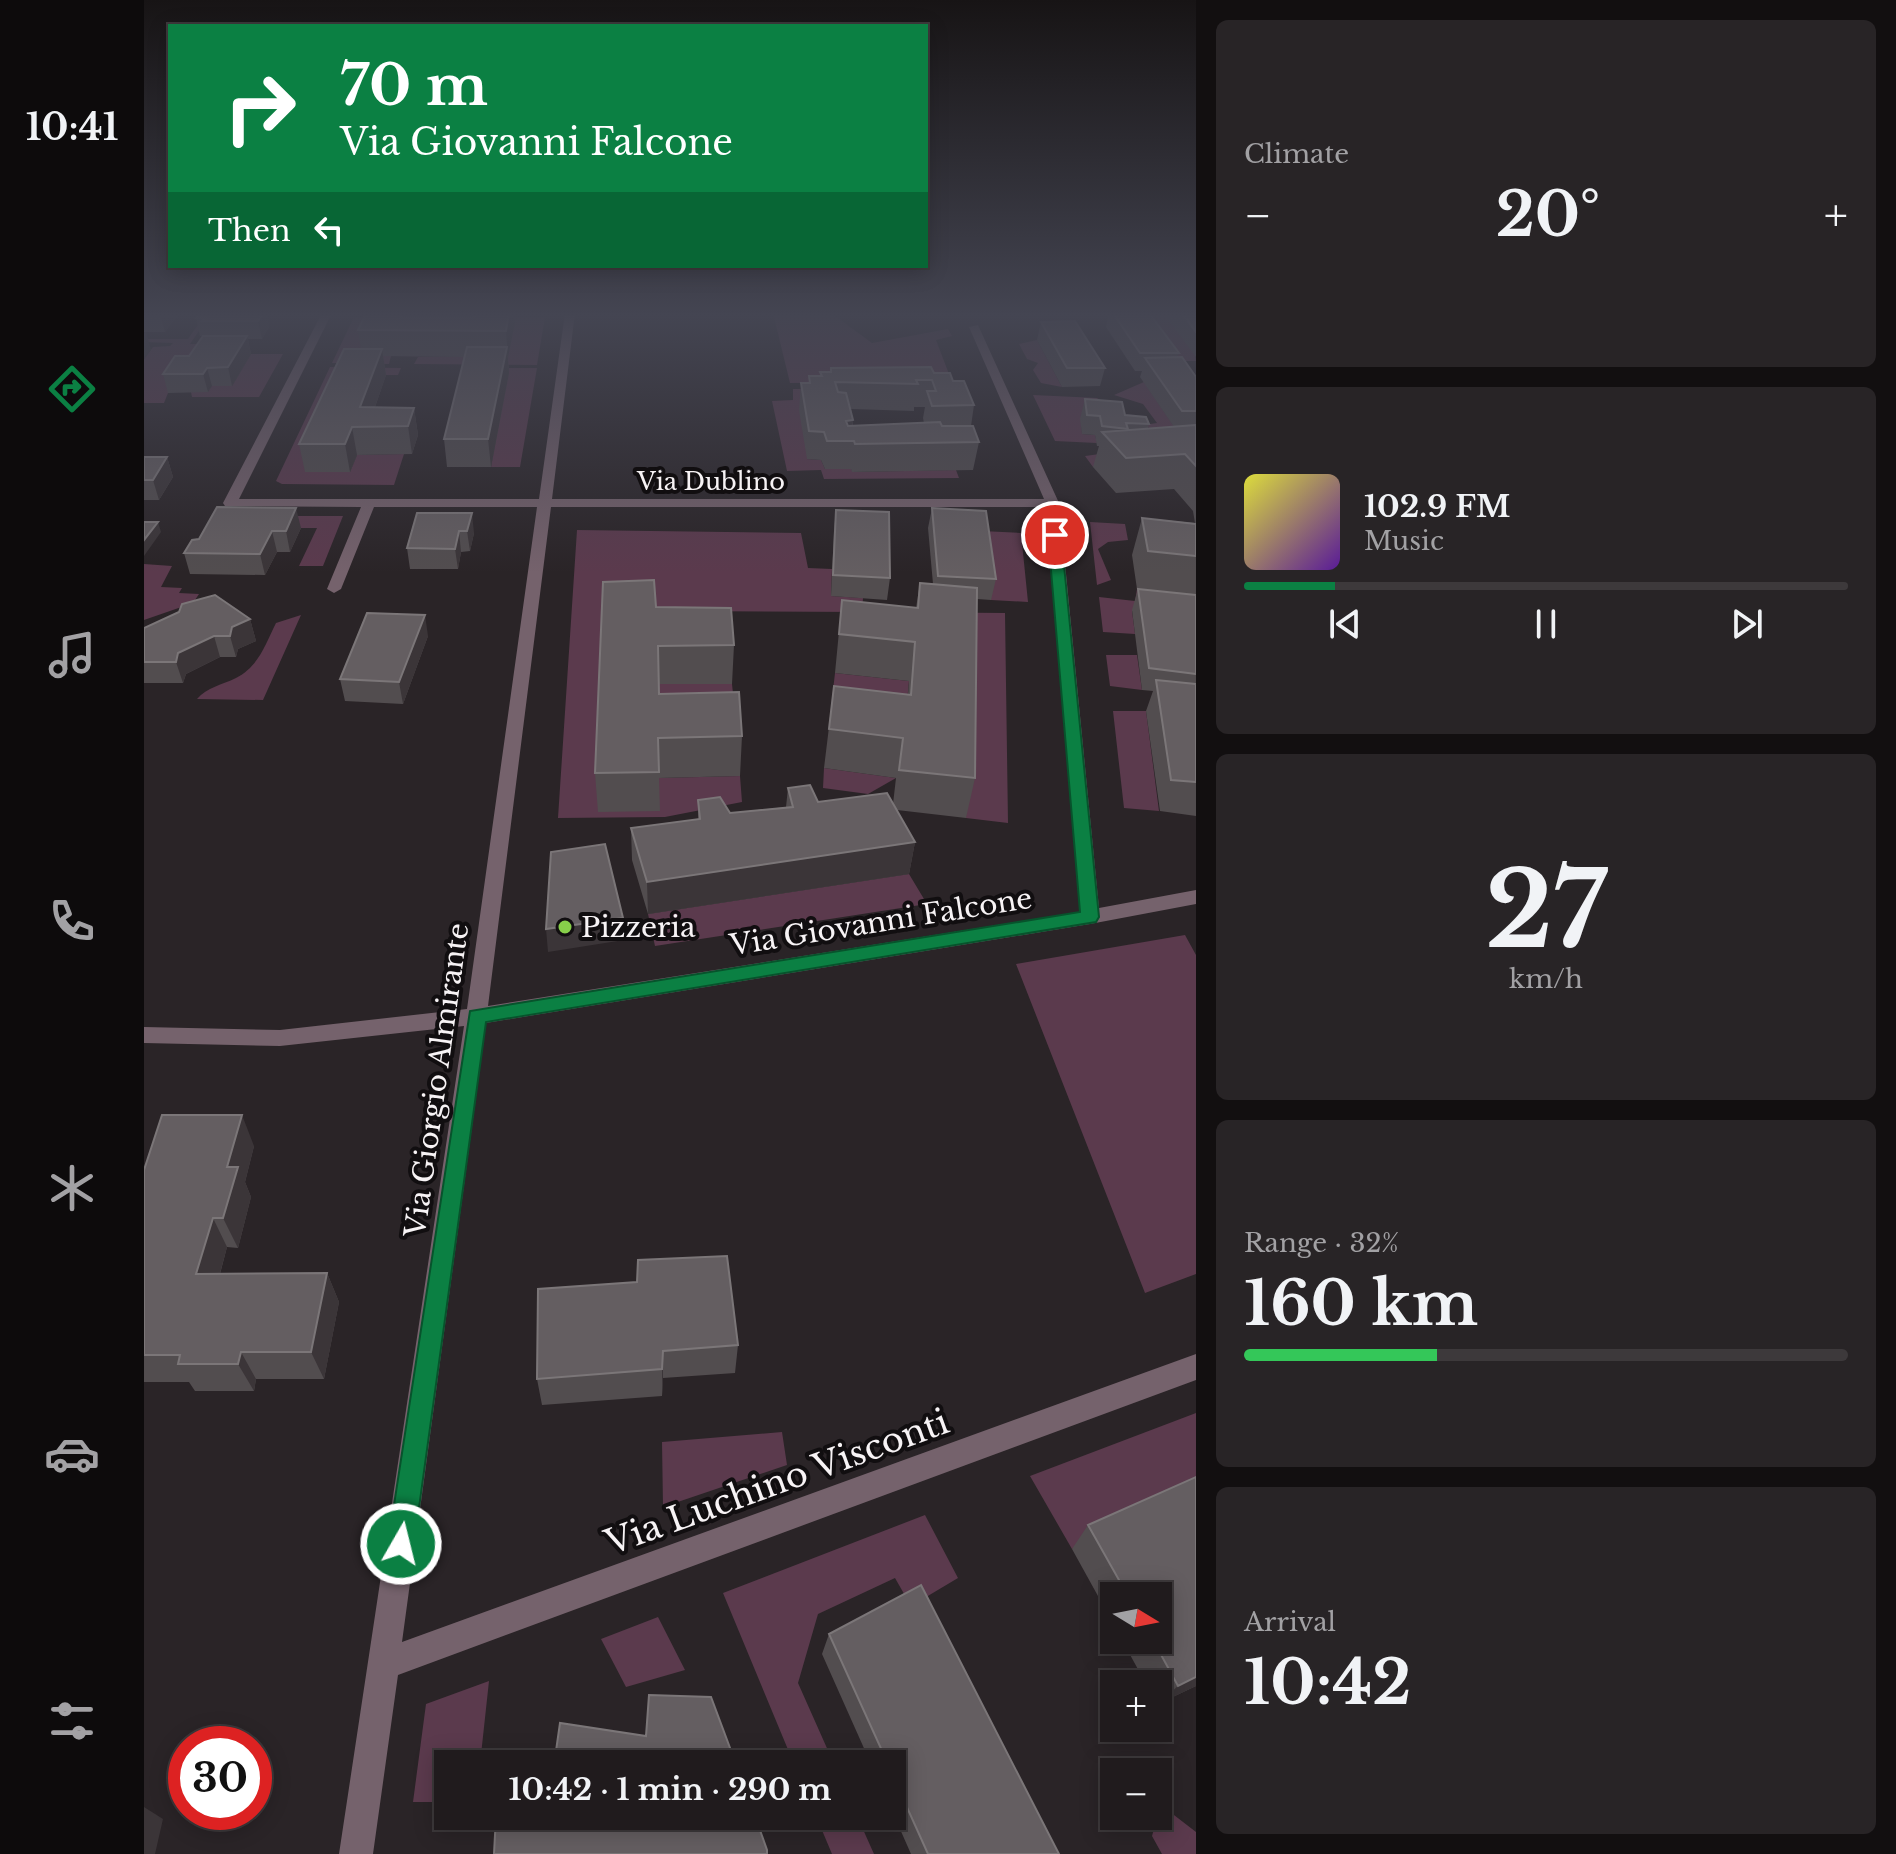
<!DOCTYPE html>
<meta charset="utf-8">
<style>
body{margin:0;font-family:"Libre Baskerville",serif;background:#282426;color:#f1f3f6;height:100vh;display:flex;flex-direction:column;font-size:30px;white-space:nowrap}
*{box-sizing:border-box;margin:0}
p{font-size:26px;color:#a2a1a4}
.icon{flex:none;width:44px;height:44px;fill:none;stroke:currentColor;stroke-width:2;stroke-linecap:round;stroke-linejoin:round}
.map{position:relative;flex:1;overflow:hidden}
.drawer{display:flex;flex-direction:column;gap:20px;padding:20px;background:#120f10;width:700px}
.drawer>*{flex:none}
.guide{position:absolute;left:24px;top:24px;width:760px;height:244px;border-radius:0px;box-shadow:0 4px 20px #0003,0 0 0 2px #3d393b;background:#0b8043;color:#fff;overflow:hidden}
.needle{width:52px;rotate:100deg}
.tools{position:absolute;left:956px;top:1582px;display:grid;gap:16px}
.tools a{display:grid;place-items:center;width:72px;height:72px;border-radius:0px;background:#201b1d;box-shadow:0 4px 20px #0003,0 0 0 2px #3d393b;font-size:40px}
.speed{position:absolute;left:24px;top:1726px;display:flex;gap:16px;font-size:40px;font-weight:700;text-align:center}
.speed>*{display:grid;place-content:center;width:104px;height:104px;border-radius:50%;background:#201b1d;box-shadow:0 4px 20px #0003,0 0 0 2px #3d393b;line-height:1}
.speed .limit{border:12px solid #d22;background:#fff;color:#111}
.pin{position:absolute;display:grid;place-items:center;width:68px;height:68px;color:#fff;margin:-34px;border:4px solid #fff;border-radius:50%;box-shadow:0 2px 8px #0007}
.me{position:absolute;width:88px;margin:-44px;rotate:8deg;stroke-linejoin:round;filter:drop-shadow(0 0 6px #0008)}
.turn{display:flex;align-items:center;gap:28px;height:168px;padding:0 40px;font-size:36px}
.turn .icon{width:104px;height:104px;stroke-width:2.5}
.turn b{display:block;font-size:56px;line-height:68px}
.then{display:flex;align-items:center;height:76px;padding:0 40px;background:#0003;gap:16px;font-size:30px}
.big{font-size:60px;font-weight:700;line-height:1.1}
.drawer .widget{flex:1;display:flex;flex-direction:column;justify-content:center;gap:12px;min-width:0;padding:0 28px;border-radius:12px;background:#282426}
.drawer .dial{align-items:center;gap:0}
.dial b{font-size:104px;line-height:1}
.song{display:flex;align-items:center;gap:24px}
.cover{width:96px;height:96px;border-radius:12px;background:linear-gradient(135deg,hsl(60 70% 55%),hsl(270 70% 35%))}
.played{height:8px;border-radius:4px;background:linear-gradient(90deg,#0b8043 15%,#3d393b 15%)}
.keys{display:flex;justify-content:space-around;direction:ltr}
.heat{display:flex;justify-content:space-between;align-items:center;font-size:44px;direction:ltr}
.charge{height:12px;border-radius:6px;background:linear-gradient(90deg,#34c759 32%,#3d393b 0)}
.trip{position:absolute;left:290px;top:1750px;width:472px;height:80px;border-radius:0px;background:#201b1d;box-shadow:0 4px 20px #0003,0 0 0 2px #3d393b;font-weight:700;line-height:80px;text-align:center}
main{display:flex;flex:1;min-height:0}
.menu{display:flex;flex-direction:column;width:144px;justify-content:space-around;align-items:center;background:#0d0b0c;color:#a2a1a4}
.menu .icon{width:56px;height:56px}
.menu .selected{color:#0b8043}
.menu b{font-size:36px;color:#f1f3f6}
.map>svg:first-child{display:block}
</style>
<main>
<nav class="menu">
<b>10:41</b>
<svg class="icon selected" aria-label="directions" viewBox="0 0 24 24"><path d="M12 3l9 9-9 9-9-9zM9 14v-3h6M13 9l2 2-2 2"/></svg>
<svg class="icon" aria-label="music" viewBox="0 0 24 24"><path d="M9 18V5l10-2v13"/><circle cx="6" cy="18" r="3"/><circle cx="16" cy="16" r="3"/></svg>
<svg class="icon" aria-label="phone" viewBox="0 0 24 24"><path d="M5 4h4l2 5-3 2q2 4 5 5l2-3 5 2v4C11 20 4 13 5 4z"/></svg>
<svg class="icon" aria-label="climate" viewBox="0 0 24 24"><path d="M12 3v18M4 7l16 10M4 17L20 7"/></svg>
<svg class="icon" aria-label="car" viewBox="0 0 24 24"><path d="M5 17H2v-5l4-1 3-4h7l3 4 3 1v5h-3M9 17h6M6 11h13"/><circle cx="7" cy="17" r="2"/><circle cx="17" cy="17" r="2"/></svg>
<svg class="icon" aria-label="filters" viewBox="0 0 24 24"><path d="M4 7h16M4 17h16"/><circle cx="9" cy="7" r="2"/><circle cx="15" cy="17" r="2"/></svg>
</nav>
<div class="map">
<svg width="1052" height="1854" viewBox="0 0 1052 1854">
<rect width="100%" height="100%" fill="#2a2427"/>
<path fill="#5b3a4d" d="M62 313 59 325 46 344H70L24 393 20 403H0V359L9 347 26 346 29 343 0 342V339H44Z
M629 313H687L728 343 804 329 808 336 792 340 808 382 646 383Z
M1046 313 1052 361H1040L1052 404 1005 314Z
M210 317H401L393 365 270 364 274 357H364L247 356 245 364 188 363Z
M893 340 918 387 897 383 889 370 894 363 883 359 875 344Z
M107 354H139L115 397H48L47 392 68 386H88Z
M186 367 257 368 254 375H205L162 471 206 472 213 455 260 454 250 485 138 484 132 481Z
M365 368H393L376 467H347Z
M1000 382 1052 459 949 467 941 456 1037 443 999 425 937 419 938 434 951 435 953 443 911 441 889 395 953 398 999 425 1013 423 999 404 970 395Z
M787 388 796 391 685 394 663 459 677 460 681 469H707L709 472 812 470 815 478 680 479 677 470 643 471 628 401 649 400V389Z
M140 516H199L179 566H155L173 528H135Z
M946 522 981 524 984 540 964 542 954 549 967 580 953 585Z
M433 530 657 533 664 568 688 569 687 596 719 598 718 612 533 611 512 646 514 778 596 776 598 802 521 817 414 818Z
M838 531 877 533 884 602 847 600Z
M0 564 28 566 17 587 38 588 35 593 55 594 49 603 0 620Z
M993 589 1052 595 988 611 991 634 959 632 955 597 991 601Z
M741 612 861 613 864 823 822 818 826 626Z
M157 615 119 700 53 699C63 687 78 685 92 678 115 666 121 645 132 623Z
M962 655H993L998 690 966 686Z
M691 673 765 681 760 734 685 725Z
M514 684H588L593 731 516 733Z
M969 711H1002L1015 811 980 808Z
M680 768 752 778 724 794 679 788Z
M765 874 783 904 511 946 504 914Z
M1041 935 1052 955V1274L1001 1293 872 964Z
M1052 1413V1495L928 1549 886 1476Z
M638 1432 643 1465 519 1507 518 1442Z
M781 1515 814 1578 767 1606 751 1578 674 1614 654 1683 690 1764H650L579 1593Z
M514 1617 541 1670 482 1687 457 1639Z
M345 1681 336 1764H304V1802H269L282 1704Z
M1017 1805 1052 1832V1854H1018L1008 1836Z
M672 1816H713L730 1854H688Z"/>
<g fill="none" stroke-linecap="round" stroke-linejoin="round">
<path fill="#75626c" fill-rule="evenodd" d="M178 313H188L95 499H395L421 313H431L408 499H900L825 327 834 325 915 503 955 908 1052 890V904L946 924 342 1023 258 1642 1052 1354V1380L254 1675 229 1854H195L320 1026 136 1046 0 1043V1027L136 1030 323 1009 393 507H230L197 589 190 593 183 589 217 507 81 506 79 503ZM407 507H902L936 912 344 1006Z"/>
</g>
<path fill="#524d4f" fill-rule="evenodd" d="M0 313H35L21 332H0Z
M54 313H135L133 316H124L123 318 125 327 118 339H104L107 354 88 386H68L64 392 24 393 19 374 45 356 62 336H56L52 318Z
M222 313H370L371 323 364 357 365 373 347 467H303L300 439 320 357 239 356 242 375 231 407 270 408 274 435 268 454 213 455 206 472H161L155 444 217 349 214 330Z
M965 313H1005L1035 353 1033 357 1052 377V816L1016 811 1002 711 1009 691 998 690 988 610 994 589 1027 592 993 589 988 555 998 518 1051 523 1049 511 1030 489 972 493 949 467 955 446H953L951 435 938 434 936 419 941 399 1005 424 1004 428 1030 427 996 377 998 371H991L962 327Z
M1024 313H1052V357L1023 318Z
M897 322 961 368 956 386 918 387 893 340Z
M676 372 790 373 809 381 830 405 827 426 835 442 829 470 708 472 707 469H681L677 460 663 459 655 410 657 383H665V376H676ZM770 407H781L779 418 780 423 709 426V420L707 409 770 411Z
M0 457H23L29 477 15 500H0Z
M788 508 852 579 847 600 833 599 831 778 822 818 753 810 771 842 765 874 504 914 488 860 487 828 554 819V800L586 813 642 807 644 788 674 802 749 804 752 778 680 768 690 686 764 695 765 681 691 673 698 600 772 608 776 583 789 584 784 528Z
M692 510 746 578 743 600 687 596 690 530Z
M273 513 330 533 326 551 317 552 314 569H266L263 548Z
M157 528 146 552H133L121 575 46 574 40 553 55 539Z
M512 607 590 645 588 684H515V694L598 736 596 776 515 778 516 811 454 812 451 773Z
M106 619 112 641 94 649 92 657H76L42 674 39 683H0V628Z
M284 636 259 704 201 701 196 679Z
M110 1146 101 1182 107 1197 94 1248 83 1247 76 1274 183 1273 195 1302 180 1379H112L110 1391H51L45 1382H0V1170Z
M493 1282 594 1345 591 1373 519 1378 518 1396 398 1405 393 1379Z
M1052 1477V1686L1014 1704V1684H1002L978 1640H1014V1596H970V1625L928 1549 944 1525Z
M685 1634 915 1854H767L748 1811V1764H727L678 1654Z"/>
<path fill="#3b3538" d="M17 313H35L21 332 16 314Z
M118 313H123L125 327 118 339 114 321Z
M365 313H370L371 323 364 357 362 331Z
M2 332 7 350 0 359V334Z
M103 336 107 354 88 386 84 367Z
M363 347 365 373 347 467 344 439Z
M238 349 242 375 224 427 216 407Z
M63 368 68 386 64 392 59 374Z
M270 408 274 435 268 454 264 426Z
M709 420 707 441 702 421Z
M208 427 213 455 206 472 201 444Z
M23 457 29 477 15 500 9 480Z
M152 508 157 528 146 552 142 531Z
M328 513 330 533 326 551 323 531Z
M14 522 17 532 0 556V540Z
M128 531 133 552 121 575 116 554Z
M315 531 317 552 314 569 311 549Z
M281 615 284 636 259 704 255 682Z
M106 619 112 641 94 649 92 657 86 636 88 627Z
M70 636 76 657 42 674 39 683 32 662 34 653Z
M771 842 765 874 504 914 503 882Z
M479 918 480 940 404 952 402 929Z
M98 1115 110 1146 101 1182 107 1197 94 1248 79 1218 83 1167Z
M69 1218 83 1247 68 1303 52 1274Z
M183 1273 195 1302 180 1379 167 1352Z
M519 1351V1378L518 1396V1369Z
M97 1352 112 1379 110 1391 94 1364Z
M1052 1677V1686L1014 1704 1034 1686Z
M0 1807 19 1819 11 1854H0Z"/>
<path fill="#645e61" stroke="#7b7678" stroke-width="2" d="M54 313H119L114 321H58L62 318H52Z
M222 313H259L257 318H330L331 313H365L362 331 214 330Z
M969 313H1005L1035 353H996Z
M1038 313H1052V332Z
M931 321 961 368H923L897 322Z
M59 336H103L84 367 63 368 59 374H19L31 356H45Z
M323 347H363L344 439H300Z
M200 349H238L216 407 270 408 264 426 208 427 201 444H155Z
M1038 357 1052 377V411H1038L1001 358Z
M787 367 790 373H806L809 381H820L830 405 788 406 783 391H792L788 380H772L774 384 691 382 694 392 702 393 709 420 702 421 704 426 796 422 798 426H829L835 442 711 444 710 441H683L680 432 665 431 657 383H666L665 376H678L676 372H687V368Z
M941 399 978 402 981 415 1002 417 1005 424 982 423 984 429 958 426 956 416 943 415Z
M1052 425V466L1041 454 982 458 958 432Z
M0 457H23L9 480H0Z
M73 507 152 508 142 531H128L116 554 40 553 48 540 55 539Z
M788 508 842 511 852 579 794 576Z
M692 510 745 512 746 578 689 575Z
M273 513H328L323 531H315L311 549 263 548Z
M998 518 1052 524V556L1004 551Z
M0 522H14L0 540Z
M510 580 512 607 587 608 590 645 514 646 515 694 595 692 598 736 514 738 515 772 451 773 459 582Z
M776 583 833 588 831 778 755 770 759 738 685 729 690 686 767 695 771 642 695 634 698 600 774 608Z
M994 589 1052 595V674L1005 668Z
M71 595 106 619 88 627 86 636H70L34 653 32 662H0V628L35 612 38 604Z
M223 613 281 615 255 682 196 679Z
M1012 680 1052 684V782L1027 780Z
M666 785 674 802 743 793 771 842 503 882 487 828 556 819 554 800 576 797 586 813 649 807 644 788Z
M461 844 479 918 402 929 407 852Z
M18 1115H98L83 1167H94L79 1218H69L52 1274 183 1273 167 1352H97L94 1364H34L36 1355H0V1170Z
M583 1256 594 1345 519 1351 518 1369 393 1379 394 1289 493 1282 494 1260Z
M1052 1477V1677L1034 1686 1009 1640H1014V1596H984L944 1525Z
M777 1585 915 1854H784L748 1774V1764H744L685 1634Z
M505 1695 567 1697 592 1764H355L356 1759 411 1758 416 1723 502 1736Z
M352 1816H611L623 1850V1854H350Z"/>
<linearGradient id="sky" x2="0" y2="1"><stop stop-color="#171415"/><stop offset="0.55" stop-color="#444552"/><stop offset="1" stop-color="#444552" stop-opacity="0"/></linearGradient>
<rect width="1052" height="573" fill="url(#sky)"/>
<path fill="#0b8043" stroke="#07532c" stroke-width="2" d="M911 531 917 535 955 917 952 922 342 1022 270 1544 266 1553 257 1557 248 1553 244 1544 326 1011 936 912 904 535Z"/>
<circle fill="#87cf4a" stroke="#110e10" stroke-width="3" cx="421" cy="927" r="8"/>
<g text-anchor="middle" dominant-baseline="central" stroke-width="8" stroke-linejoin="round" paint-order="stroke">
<g font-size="24" fill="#f7f3f5" stroke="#110e10">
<text x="567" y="481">Via Dublino</text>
</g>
<g font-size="28" fill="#f7f3f5" stroke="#110e10">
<text transform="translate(737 922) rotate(-9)">Via Giovanni Falcone</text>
<text transform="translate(293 1080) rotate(-82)">Via Giorgio Almirante</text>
</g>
<g font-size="28" fill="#f7f3f5" stroke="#110e10" text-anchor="start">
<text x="437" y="927">Pizzeria</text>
</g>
<g font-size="34" fill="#f7f3f5" stroke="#110e10">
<text transform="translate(633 1482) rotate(-20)">Via Luchino Visconti</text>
</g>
</g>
</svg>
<div class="tools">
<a><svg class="needle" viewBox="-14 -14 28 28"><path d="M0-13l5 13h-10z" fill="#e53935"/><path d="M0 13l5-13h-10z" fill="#a2a1a4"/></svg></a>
<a>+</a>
<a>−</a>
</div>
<div class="speed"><div class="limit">30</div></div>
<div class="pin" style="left:911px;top:535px;background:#d93025"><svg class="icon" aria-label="arrive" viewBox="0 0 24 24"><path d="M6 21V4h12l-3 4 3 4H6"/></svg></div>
<svg class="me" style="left:257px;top:1544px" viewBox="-20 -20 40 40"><circle r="17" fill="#0b8043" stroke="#fff" stroke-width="3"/><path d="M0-11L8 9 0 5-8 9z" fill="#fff"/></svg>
<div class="trip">10:42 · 1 min · 290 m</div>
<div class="guide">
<div class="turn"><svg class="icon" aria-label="right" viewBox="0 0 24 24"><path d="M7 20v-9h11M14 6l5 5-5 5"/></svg><div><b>70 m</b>Via Giovanni Falcone</div></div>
<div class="then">Then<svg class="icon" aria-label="left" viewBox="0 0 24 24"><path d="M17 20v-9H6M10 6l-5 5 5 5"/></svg></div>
</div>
</div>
<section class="drawer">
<div class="widget"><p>Climate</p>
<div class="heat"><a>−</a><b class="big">20°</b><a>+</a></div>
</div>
<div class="widget">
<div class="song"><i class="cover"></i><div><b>102.9 FM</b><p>Music</p></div></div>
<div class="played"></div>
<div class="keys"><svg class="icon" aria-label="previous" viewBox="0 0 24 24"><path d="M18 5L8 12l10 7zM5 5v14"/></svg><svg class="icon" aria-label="pause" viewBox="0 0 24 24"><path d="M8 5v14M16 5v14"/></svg><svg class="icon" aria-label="next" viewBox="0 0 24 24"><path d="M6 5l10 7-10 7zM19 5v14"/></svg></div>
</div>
<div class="widget dial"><b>27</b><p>km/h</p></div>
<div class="widget"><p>Range · 32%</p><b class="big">160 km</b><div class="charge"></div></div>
<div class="widget"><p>Arrival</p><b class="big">10:42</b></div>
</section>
</main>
